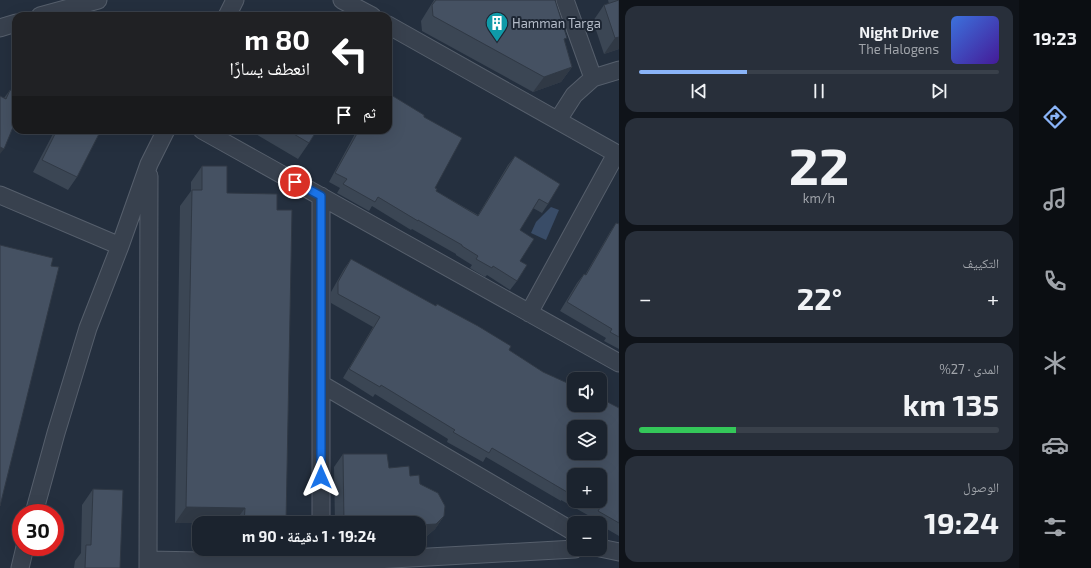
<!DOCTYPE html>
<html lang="ar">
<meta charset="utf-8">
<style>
body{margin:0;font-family:"Exo 2","Noto Naskh Arabic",sans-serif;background:#282f3a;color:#f1f3f6;direction:rtl;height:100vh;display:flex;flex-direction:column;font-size:15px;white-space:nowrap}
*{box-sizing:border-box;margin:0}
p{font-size:13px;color:#a0a4aa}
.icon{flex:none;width:22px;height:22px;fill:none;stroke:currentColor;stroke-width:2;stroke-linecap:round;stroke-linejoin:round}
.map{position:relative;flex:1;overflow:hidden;direction:ltr}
.sheet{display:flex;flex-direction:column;gap:6px;padding:6px;background:#0f1319;width:400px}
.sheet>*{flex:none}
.top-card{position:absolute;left:12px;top:12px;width:380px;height:122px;border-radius:12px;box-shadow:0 4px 16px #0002,0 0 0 1px #39404a;direction:rtl;background:#202124;color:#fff;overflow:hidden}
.controls{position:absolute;left:567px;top:372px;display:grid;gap:8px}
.controls a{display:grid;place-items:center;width:40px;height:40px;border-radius:8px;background:#1b232e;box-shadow:0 4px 16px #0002,0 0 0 1px #39404a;font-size:20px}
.speed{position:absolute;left:12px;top:504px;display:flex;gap:8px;font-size:20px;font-weight:700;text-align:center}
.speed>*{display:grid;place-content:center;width:52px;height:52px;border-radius:50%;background:#1b232e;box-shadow:0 4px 16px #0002,0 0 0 1px #39404a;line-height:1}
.speed .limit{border:6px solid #d22;background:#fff;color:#111}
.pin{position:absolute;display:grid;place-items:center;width:34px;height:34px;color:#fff;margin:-17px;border:2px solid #fff;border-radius:50%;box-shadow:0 1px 4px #0007}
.me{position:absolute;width:44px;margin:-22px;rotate:0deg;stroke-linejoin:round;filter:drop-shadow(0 0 3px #0008)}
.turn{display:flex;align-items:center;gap:14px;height:84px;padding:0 16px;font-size:18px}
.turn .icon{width:52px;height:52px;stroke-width:2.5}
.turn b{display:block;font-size:28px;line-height:34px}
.then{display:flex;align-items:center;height:38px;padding:0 16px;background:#0003;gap:8px;font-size:15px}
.big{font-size:30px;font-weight:700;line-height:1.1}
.sheet .tile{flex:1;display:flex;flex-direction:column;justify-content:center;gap:6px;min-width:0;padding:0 14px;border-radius:12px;background:#282f3a}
.sheet .dial{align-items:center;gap:0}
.dial b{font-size:52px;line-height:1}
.song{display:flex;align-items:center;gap:12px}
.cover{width:48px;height:48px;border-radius:6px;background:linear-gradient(135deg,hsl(220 70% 55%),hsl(260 70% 35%))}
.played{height:4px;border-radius:2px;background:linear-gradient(90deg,#8ab4f8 30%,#39404a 30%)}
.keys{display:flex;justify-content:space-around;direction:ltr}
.heat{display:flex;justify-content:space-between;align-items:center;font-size:22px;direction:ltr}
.charge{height:6px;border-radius:3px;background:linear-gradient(90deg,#34c759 27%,#39404a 0)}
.trip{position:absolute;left:192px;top:516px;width:234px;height:40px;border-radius:12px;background:#1b232e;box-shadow:0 4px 16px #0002,0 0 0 1px #39404a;font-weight:700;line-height:40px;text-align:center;direction:rtl}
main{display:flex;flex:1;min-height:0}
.tab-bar{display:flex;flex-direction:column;width:72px;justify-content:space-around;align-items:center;background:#0b0e12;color:#a0a4aa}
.tab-bar .icon{width:28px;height:28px}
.tab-bar .current{color:#8ab4f8}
.tab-bar b{font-size:18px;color:#f1f3f6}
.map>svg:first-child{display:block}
</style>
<main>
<nav class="tab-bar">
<b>19:23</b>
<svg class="icon current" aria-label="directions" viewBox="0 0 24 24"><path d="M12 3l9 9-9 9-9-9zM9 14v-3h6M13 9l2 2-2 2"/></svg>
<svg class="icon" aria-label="music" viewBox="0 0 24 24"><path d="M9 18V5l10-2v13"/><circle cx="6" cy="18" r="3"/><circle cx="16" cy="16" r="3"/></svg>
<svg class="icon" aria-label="phone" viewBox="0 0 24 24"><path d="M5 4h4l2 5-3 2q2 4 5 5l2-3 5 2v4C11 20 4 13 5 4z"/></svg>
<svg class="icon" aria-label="climate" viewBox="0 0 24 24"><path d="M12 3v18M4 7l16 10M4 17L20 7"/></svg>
<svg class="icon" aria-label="car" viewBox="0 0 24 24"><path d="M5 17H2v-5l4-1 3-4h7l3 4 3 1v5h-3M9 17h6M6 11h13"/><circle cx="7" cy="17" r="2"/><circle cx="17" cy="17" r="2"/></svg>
<svg class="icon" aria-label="filters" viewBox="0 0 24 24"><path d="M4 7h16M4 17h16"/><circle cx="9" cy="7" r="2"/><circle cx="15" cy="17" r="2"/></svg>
</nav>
<section class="sheet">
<div class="tile">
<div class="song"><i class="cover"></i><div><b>Night Drive</b><p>The Halogens</p></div></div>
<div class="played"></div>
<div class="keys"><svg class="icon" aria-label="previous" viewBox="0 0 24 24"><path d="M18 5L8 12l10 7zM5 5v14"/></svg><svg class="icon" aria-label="pause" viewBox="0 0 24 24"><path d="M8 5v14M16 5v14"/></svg><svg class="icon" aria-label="next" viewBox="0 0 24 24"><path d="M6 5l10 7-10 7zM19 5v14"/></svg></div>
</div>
<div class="tile dial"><b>22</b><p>km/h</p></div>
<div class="tile"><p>التكييف</p>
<div class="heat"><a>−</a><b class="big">22°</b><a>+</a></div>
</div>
<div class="tile"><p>المدى · 27%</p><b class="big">135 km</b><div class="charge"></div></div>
<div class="tile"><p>الوصول</p><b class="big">19:24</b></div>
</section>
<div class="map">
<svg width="619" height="568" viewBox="0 0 619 568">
<rect width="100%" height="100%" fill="#242f3e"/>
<path fill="#394c67" d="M551 207 559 210 546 240 531 233 536 222Z"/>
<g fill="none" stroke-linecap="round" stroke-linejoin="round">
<g stroke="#565f6c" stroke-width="19">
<path id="street" d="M342 0 372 16
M565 0 593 78
M40 16 98 0
M227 16 235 0
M388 25 619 155
M0 28 16 23
M558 120 574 95 593 78 619 70
M202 130 619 363
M0 195 120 246
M529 313 616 154
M321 384 574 532
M34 513 56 433 88 328 120 246 149 164 166 130
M321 523V196
M600 548 619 552
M148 560 320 563 575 549
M20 568 25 547
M148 568 149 176"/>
</g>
<use href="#street" stroke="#38414e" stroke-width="17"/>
</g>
<path fill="#3b4654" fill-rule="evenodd" d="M434 0H555L565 42 572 67 561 82 533 92 422 31 421 21Z
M608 0H619V49L604 54 593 21 604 5 609 4Z
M10 90 0 154 4 98Z
M424 117 436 191 478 215 508 165 515 156 548 204 542 213 533 208 520 230V261L517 281 510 290 487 275 485 277 470 268 472 265 456 255V254L412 229 411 230 372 206 369 211 337 193 340 188 329 182 357 130H388Z
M55 130H101L77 177 68 190 33 172Z
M249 130H317L309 143 298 159Z
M202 166 227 193 277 210 286 523H175L180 206 191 191V182Z
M616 223 619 224V349L604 341 606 338 560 311 577 283 584 274 585 275 610 232Z
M351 259 436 306 437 304 509 350 543 372 619 408V536L600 525V523H597L592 520 593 518 561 500V501L486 457 483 462 447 442 448 439 375 394 373 397 343 378 373 327 331 303V292L344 269ZM574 475 600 501H574Z
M343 454 389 468 410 476 420 484 444 516 435 529 427 536 419 523H335L334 467Z
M93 489 120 568H74L75 561 81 553 82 505Z"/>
<path fill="#303945" d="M619 37V49L604 54 615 38Z
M572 67 561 82 533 92 544 77Z
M0 147 4 149 0 154Z
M186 507 245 508 234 523H175Z
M444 516 435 529 427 536 419 537V525Z"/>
<path fill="#455162" stroke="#303945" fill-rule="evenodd" d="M436 0H555L567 38 564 39 572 67 544 77 433 16 432 5Z
M619 0V37L615 38 604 5Z
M10 90 16 92V120L4 149 0 147V96L6 99Z
M388 93 424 115V117L462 138 435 188 437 189 436 191 478 216 515 156 560 184 548 204 539 199 520 230 534 239 520 261 527 265 517 281 493 266 492 268 476 259 478 256 462 246V245L418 220V221L378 197 375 202 343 184 347 179 335 173 359 130H388Z
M57 130H101L77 177 42 160Z
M287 130H317L309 143Z
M202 166H227V193L277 194V210H292L286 523H244L245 508 186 507 192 190H202Z
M616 223 619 224V337L610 332 612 329 567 302 584 274 586 275Z
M0 245 53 258 51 266 59 267 0 506Z
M351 259 436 306 437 304 478 326 511 346 509 350 543 372 574 386V405H600V398L619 408V523L598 511 600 508 587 501H600V475H574V494L568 490 567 492 492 448 489 453 453 432 455 430 381 385 380 387 349 369 380 317 338 294V282ZM574 427H600V453H574Z
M343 454H387L389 468 409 466 410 476 419 475 420 484 438 493 445 506 444 516 436 524 419 525V523H344Z
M93 489 123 490 120 568H85L86 545H91Z"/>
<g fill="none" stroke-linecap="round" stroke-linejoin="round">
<g stroke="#114b97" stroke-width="10">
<path id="route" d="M295 182 321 196V477"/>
</g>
<use href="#route" stroke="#1a73e8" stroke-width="7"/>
</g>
<defs>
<g id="building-pin" transform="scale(1.15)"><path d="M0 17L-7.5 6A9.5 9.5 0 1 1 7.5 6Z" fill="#0f9aa8" stroke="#1d2633"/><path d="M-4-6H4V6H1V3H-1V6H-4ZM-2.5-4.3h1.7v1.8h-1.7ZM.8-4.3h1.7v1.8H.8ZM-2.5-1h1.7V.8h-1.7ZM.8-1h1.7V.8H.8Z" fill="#fff"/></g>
</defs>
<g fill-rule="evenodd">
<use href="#building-pin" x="497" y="23"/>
</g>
<g text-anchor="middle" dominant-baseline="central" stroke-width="4" stroke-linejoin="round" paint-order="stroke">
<g font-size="13" fill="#b4bcc9" stroke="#1d2633" text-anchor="start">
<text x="512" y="23">Hamman Targa</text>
</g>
</g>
</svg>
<div class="controls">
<a><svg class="icon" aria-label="sound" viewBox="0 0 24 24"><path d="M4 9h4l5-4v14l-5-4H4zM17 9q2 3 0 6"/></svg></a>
<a><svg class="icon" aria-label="layers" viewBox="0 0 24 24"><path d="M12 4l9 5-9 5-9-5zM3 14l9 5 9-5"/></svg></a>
<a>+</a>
<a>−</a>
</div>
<div class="speed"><div class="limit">30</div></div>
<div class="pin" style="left:295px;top:182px;background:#d93025"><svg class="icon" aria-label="arrive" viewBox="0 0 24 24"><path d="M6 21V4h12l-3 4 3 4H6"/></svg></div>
<svg class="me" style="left:321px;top:477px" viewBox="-20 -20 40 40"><path d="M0-17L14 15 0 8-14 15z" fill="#1a73e8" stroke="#fff" stroke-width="4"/></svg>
<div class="trip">19:24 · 1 دقيقة · 90 m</div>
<div class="top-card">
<div class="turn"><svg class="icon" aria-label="left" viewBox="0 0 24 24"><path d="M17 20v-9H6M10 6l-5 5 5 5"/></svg><div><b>80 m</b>انعطف يسارًا</div></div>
<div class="then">ثم<svg class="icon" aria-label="arrive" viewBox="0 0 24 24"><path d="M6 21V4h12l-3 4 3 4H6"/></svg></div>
</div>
</div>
</main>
